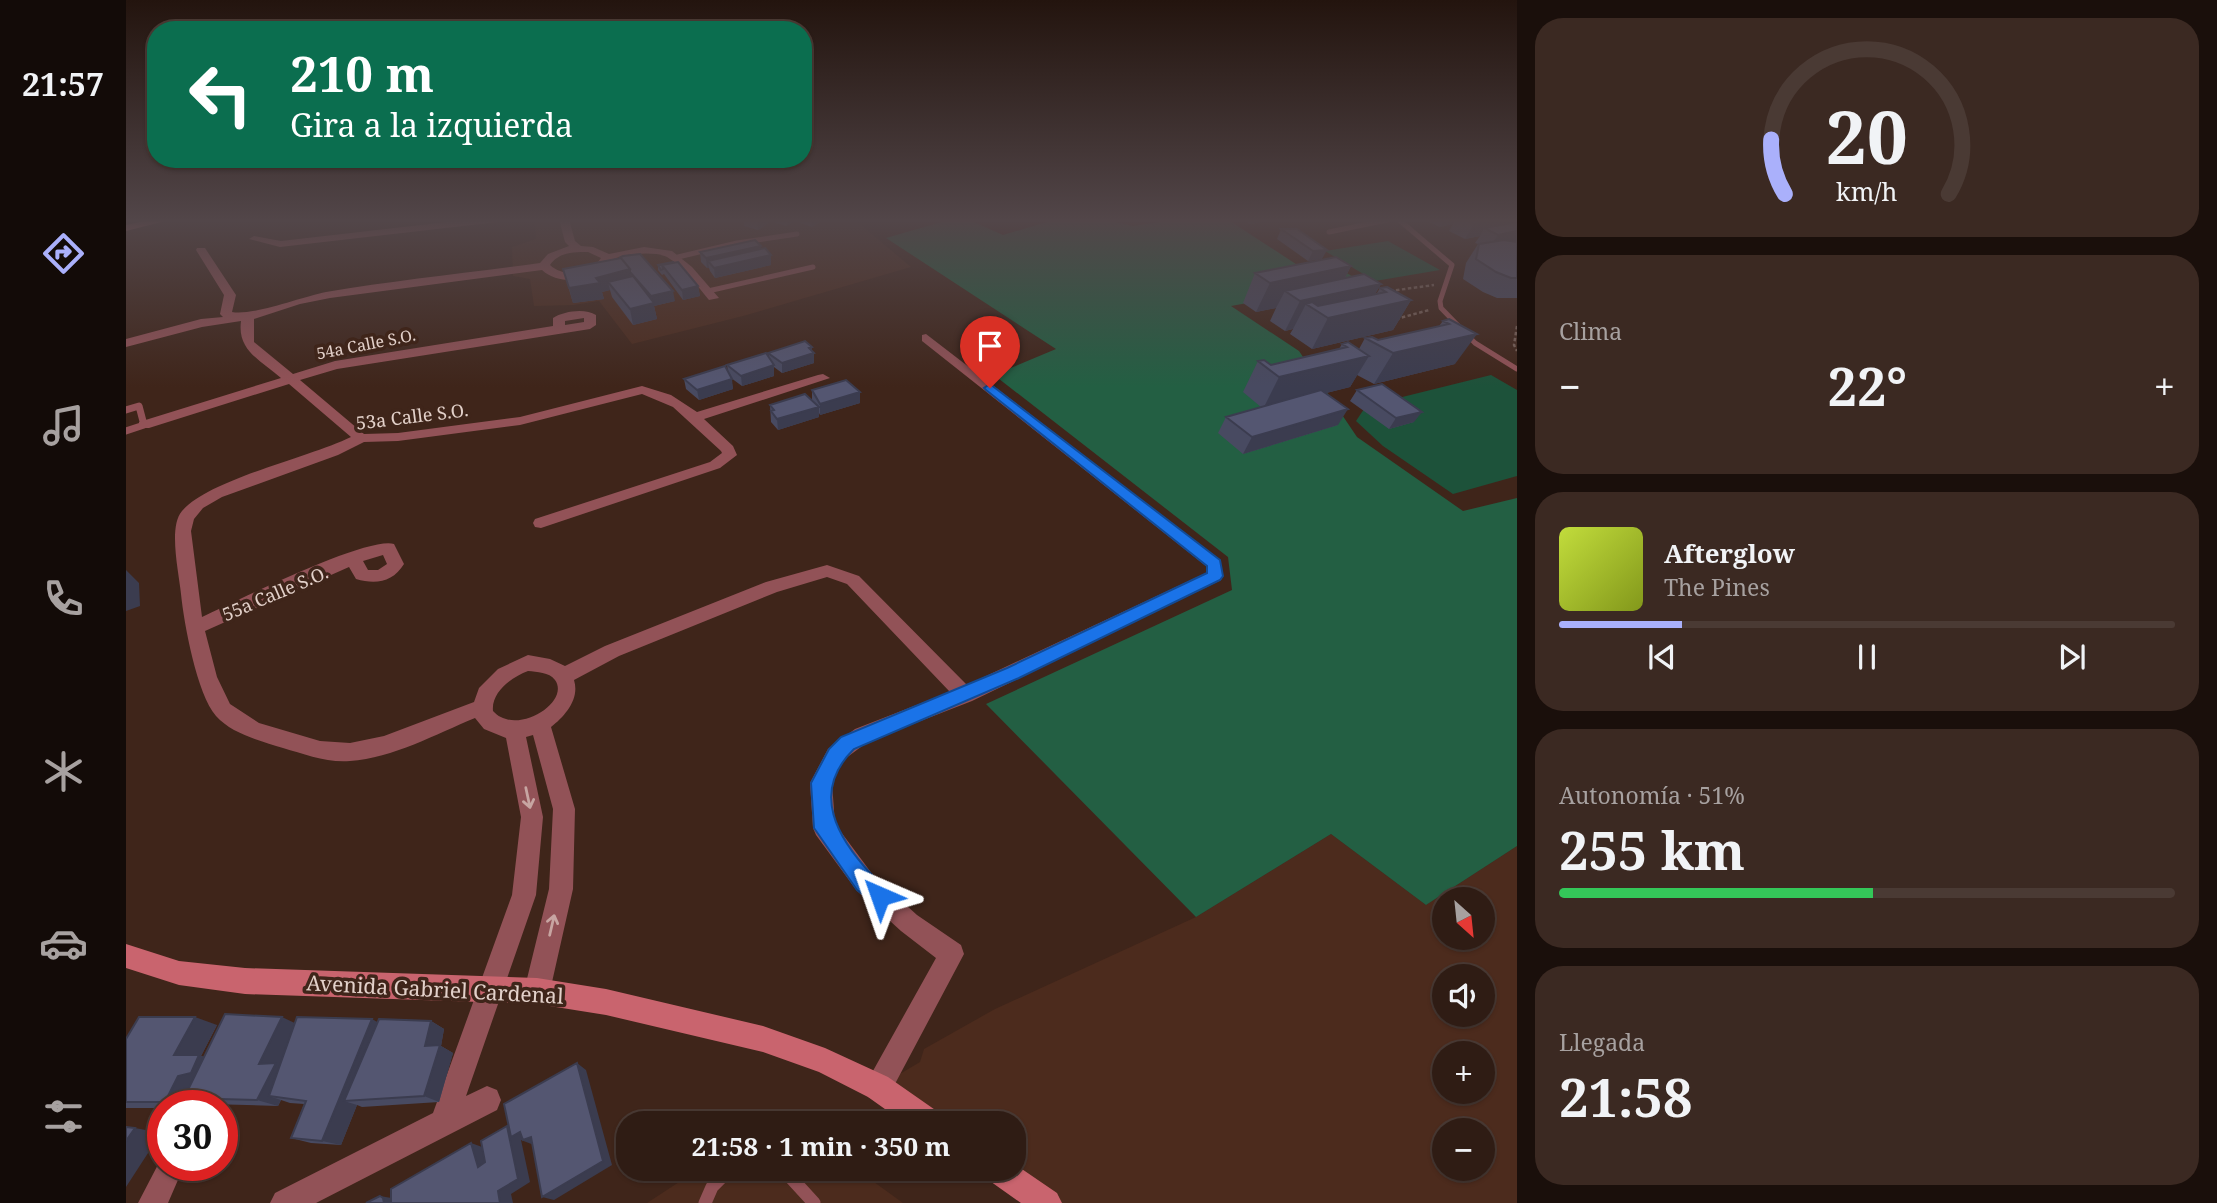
<!DOCTYPE html>
<html lang="es">
<meta charset="utf-8">
<style>
body{margin:0;font-family:"Noto Serif",serif;background:#3b2922;color:#f1f3f6;height:100vh;display:flex;flex-direction:column;font-size:26px;white-space:nowrap}
*{box-sizing:border-box;margin:0}
p{font-size:23px;color:#a7a1a0}
.icon{flex:none;width:38px;height:38px;fill:none;stroke:currentColor;stroke-width:2;stroke-linecap:round;stroke-linejoin:round}
.map{position:relative;flex:1;overflow:hidden}
.details{display:flex;flex-direction:column;gap:18px;padding:18px;background:#1a0f0b;width:700px}
.details>*{flex:none}
.guide{position:absolute;left:21px;top:21px;width:665px;height:147px;border-radius:28px;box-shadow:0 2px 5px #0004,0 0 0 2px #4a3a34;background:#0b6e4f;color:#fff;overflow:hidden}
.needle{width:46px;rotate:153deg}
.tools{position:absolute;left:1306px;top:887px;display:grid;gap:14px}
.tools a{display:grid;place-items:center;width:63px;height:63px;border-radius:50%;background:#2f1c14;box-shadow:0 2px 5px #0004,0 0 0 2px #4a3a34;font-size:35px}
.speed{position:absolute;left:21px;top:1090px;display:flex;gap:14px;font-size:35px;font-weight:700;text-align:center}
.speed>*{display:grid;place-content:center;width:91px;height:91px;border-radius:50%;background:#2f1c14;box-shadow:0 2px 5px #0004,0 0 0 2px #4a3a34;line-height:1}
.speed .limit{border:10px solid #d22;background:#fff;color:#111}
.pin{position:absolute;display:grid;place-items:center;width:60px;height:60px;color:#fff;margin:-72px -30px;border-radius:50% 50% 50% 0;rotate:-45deg;box-shadow:0 0 7px #0007}
.pin .icon{rotate:45deg}
.me{position:absolute;width:77px;margin:-38px;rotate:317deg;stroke-linejoin:round;filter:drop-shadow(0 0 5px #0008)}
.turn{display:flex;align-items:center;gap:24px;height:147px;padding:0 28px;font-size:32px}
.turn .icon{width:91px;height:91px;stroke-width:2.5}
.turn b{display:block;font-size:49px;line-height:60px}
.big{font-size:52px;font-weight:700;line-height:1.1}
.details .tile{flex:1;display:flex;flex-direction:column;justify-content:center;gap:10px;min-width:0;padding:0 24px;border-radius:28px;background:#3b2922}
.details .dial{align-items:center;gap:0}
.dial svg{height:182px;overflow:visible;fill:none;stroke:#4a3a34;stroke-width:7;stroke-linecap:round;text-anchor:middle}
.dial text{fill:#f1f3f6;stroke:none}
.song{display:flex;align-items:center;gap:21px}
.cover{width:84px;height:84px;border-radius:10px;background:linear-gradient(135deg,hsl(70 70% 55%),hsl(70 70% 35%))}
.played{height:7px;border-radius:4px;background:linear-gradient(90deg,#aab0fb 20%,#4a3a34 20%)}
.keys{display:flex;justify-content:space-around;direction:ltr}
.heat{display:flex;justify-content:space-between;align-items:center;font-size:38px;direction:ltr}
.charge{height:10px;border-radius:5px;background:linear-gradient(90deg,#34c759 51%,#4a3a34 0)}
.trip{position:absolute;left:490px;top:1111px;width:410px;height:70px;border-radius:28px;background:#2f1c14;box-shadow:0 2px 5px #0004,0 0 0 2px #4a3a34;font-weight:700;line-height:70px;text-align:center}
main{display:flex;flex:1;min-height:0}
.tab-bar{display:flex;flex-direction:column;width:126px;justify-content:space-around;align-items:center;background:#130b08;color:#a7a1a0}
.tab-bar .icon{width:49px;height:49px}
.tab-bar .on{color:#aab0fb}
.tab-bar b{font-size:32px;color:#f1f3f6}
.map>svg:first-child{display:block}
</style>
<main>
<nav class="tab-bar">
<b>21:57</b>
<svg class="icon on" aria-label="directions" viewBox="0 0 24 24"><path d="M12 3l9 9-9 9-9-9zM9 14v-3h6M13 9l2 2-2 2"/></svg>
<svg class="icon" aria-label="music" viewBox="0 0 24 24"><path d="M9 18V5l10-2v13"/><circle cx="6" cy="18" r="3"/><circle cx="16" cy="16" r="3"/></svg>
<svg class="icon" aria-label="phone" viewBox="0 0 24 24"><path d="M5 4h4l2 5-3 2q2 4 5 5l2-3 5 2v4C11 20 4 13 5 4z"/></svg>
<svg class="icon" aria-label="climate" viewBox="0 0 24 24"><path d="M12 3v18M4 7l16 10M4 17L20 7"/></svg>
<svg class="icon" aria-label="car" viewBox="0 0 24 24"><path d="M5 17H2v-5l4-1 3-4h7l3 4 3 1v5h-3M9 17h6M6 11h13"/><circle cx="7" cy="17" r="2"/><circle cx="17" cy="17" r="2"/></svg>
<svg class="icon" aria-label="filters" viewBox="0 0 24 24"><path d="M4 7h16M4 17h16"/><circle cx="9" cy="7" r="2"/><circle cx="15" cy="17" r="2"/></svg>
</nav>
<div class="map">
<svg width="1391" height="1203" viewBox="0 0 1391 1203">
<rect width="100%" height="100%" fill="#3f251a"/>
<path fill="#4c2b1d" fill-rule="evenodd" d="M418 219H728L785 267 617 316 506 344 473 301 448 305 408 306 404 279 387 276 386 247 410 239 409 222Z
M1205 834 1300 905 1391 846V1203H921L887 1169V1124L805 1123 752 1087 794 1062 798 1049 869 1009 1070 917ZM1318 900H1356V938H1318ZM1318 976H1356V1015H1318ZM1318 1054H1356V1092H1318ZM1318 1130H1356V1169H1318Z
M573 1169H730L777 1203H521Z"/>
<path fill="#1d523a" d="M1262 241 1314 270 1249 281 1199 251Z
M1365 375 1391 390V476L1327 494 1257 446 1230 421 1240 406Z"/>
<path fill="#235f43" d="M826 219H841L877 235 931 219H976L1007 226 1054 219H1101L1173 266 1207 265 1236 282 1105 306 1173 351 1231 437 1337 511 1391 498V846L1300 905 1205 834 1070 917 860 704 1106 590 1102 557 868 375 930 349 760 238Z"/>
<g fill="none" stroke-linecap="round" stroke-linejoin="round">
<path stroke="#796259" stroke-width="2.5" stroke-dasharray="3.5 2.5" stroke-linecap="butt" d="M1169 219H1177
M1264 291 1308 285
M1270 319 1303 310
M1391 326 1388 345 1391 351"/>
<path stroke="#925257" stroke-width="5" d="M1272 219 1326 265 1314 301 1315 308 1349 343 1391 369
M1203 232 1266 219
M552 257 611 243 671 234
M582 291 687 267"/>
<path stroke="#925257" stroke-width="7" d="M0 410 13 406 18 425 0 431"/>
<path stroke="#925257" stroke-width="13" d="M657 1169 688 1203
M579 1203 586 1187 604 1169"/>
<path fill="#925257" fill-rule="evenodd" d="M347 219H377L372 222 154 247 123 239 128 236 155 241Z
M433 219H443L449 241 455 246 467 247 483 254 518 247 546 251 566 267 593 298 583 300C571 286 559 267 541 257 530 251 493 253 483 262 479 265 478 270 472 273 456 283 430 283 416 270L204 298 174 304 128 319V342L167 374 209 361 427 326V318C438 311 459 308 470 315V325L464 329 211 369 174 380 238 434 272 433 394 417 516 386 545 395 571 412 692 375 697 374 704 378 578 419 607 446 611 455 594 468 415 528 409 527 407 523 409 519 584 462 596 453 595 451 547 407 516 394 394 425 272 441 238 442 212 455 96 497 77 508 68 519 65 531 76 617C108 602 241 536 268 544L278 564C267 582 250 585 230 579L223 567 79 631 91 677 104 704 133 723 194 741 224 743 258 736 348 702 353 688 372 669 402 655 424 659 439 666 479 646 640 582 701 565 733 576 841 685 1080 573V566L796 341V335L800 334 1094 560 1097 576 1095 580 846 701 743 741 716 761 706 783 709 824 747 875 791 915 835 945 838 954 762 1097 752 1101 742 1097 738 1087 810 958 775 931 731 891 690 835 687 828 684 783 702 749 729 729 824 692 721 584 701 577 651 592 493 656 448 680C454 699 439 716 425 727L449 809 447 889 424 991 420 1000 411 1004 402 1000 398 991 423 889 427 809 407 735 400 737 417 817 410 895 340 1096 361 1086 371 1090 375 1100 371 1110 190 1203H144L149 1193 307 1113 386 895 395 817 380 738 358 729 349 718C310 734 267 758 224 761 201 763 178 754 157 748 135 741 106 734 90 716 71 694 58 624 55 594 53 573 42 527 56 511 84 479 182 458 225 437L163 384 23 428H13V422L155 378C135 360 111 351 115 321L76 327 0 347V339L75 319 97 317 94 314 98 295 70 250 71 248H79L110 295 106 312C127 316 175 297 200 292 271 280 343 273 414 263L422 254 443 246 439 242ZM462 252 475 258C464 275 438 278 424 265 433 252 447 252 462 252ZM458 318V322L439 325V321ZM257 555 261 564 252 570H242L237 561ZM402 671C411 672 423 672 429 680 445 702 390 737 367 711 365 692 386 677 402 671Z
M37 1155V1166H58L42 1203H12Z"/>
<path fill="#c9646e" fill-rule="evenodd" d="M28 219H47L0 231V225Z
M0 944 53 961 119 968 411 978 480 989 637 1026 699 1048 762 1077 815 1114 819 1124H780L742 1097 693 1072 637 1052 480 1015 411 1004 119 994 53 985 0 968Z
M887 1163 931 1193 936 1203H895L861 1179 857 1169H887Z"/>
</g>
<path fill="#484a61" d="M618 219H672L661 226 649 223 648 219 632 230 618 226Z
M674 219H698L686 227 674 223Z
M1115 219H1146V220L1124 224Z
M1302 219H1391V298H1371L1357 292 1337 279 1340 263 1352 244 1349 243 1354 236 1339 239 1323 231 1327 224 1314 227 1301 221Z
M1155 229H1171L1196 259 1182 261 1151 239Z
M635 249 645 265 589 278 584 271 583 268H581L575 262 574 252Z
M493 258 549 301 528 306 531 319 507 325 486 297 484 290 476 292 478 299 447 303 437 269Z
M547 262 572 286 574 296 557 300 538 274 536 275 532 270V265Z
M1225 266 1219 278 1255 284 1249 294 1251 293 1254 288 1285 300 1267 330 1186 349 1164 334 1167 329 1159 331 1144 321 1150 308 1130 312 1117 303 1129 273Z
M1323 319 1329 364 1248 384 1231 375 1224 387 1200 393 1212 425 1117 454 1092 433 1100 417 1135 407 1117 392 1132 361 1145 365 1213 349 1216 344 1233 349 1239 338 1252 340 1313 326 1317 321Z
M686 347V351L688 353V363L656 373 648 367V376L616 386 605 378 607 389 573 400 560 389 558 379 602 372 601 365 643 358 642 353Z
M686 390 734 403 694 415 693 413V417L652 430 645 422 644 405 686 401Z
M1231 390 1288 422 1263 429 1224 401Z
M305 1021 318 1029 315 1046 327 1053 313 1102 236 1107 231 1105 215 1145 185 1143 165 1138 178 1104 164 1103 155 1100 152 1106 82 1104 67 1101 65 1106H37V1108H0V1039L91 1025 75 1056 79 1057 169 1023H251Z"/>
<path fill="#3b3c4f" d="M634 219H648L632 230V220Z
M661 219H672L661 226Z
M686 219H698L686 227Z
M1006 219H1020L1005 221Z
M1126 219H1146V220L1124 224Z
M1319 219H1331L1327 224 1314 227Z
M1375 219H1391V228H1358L1354 236 1339 239 1348 224Z
M1391 231V243L1362 249 1372 235Z
M635 246 636 256 582 261 583 268H581L580 258Z
M1201 250 1196 259 1182 261 1187 251Z
M645 255V265L589 278 588 268Z
M1225 266 1211 293 1255 284 1240 310 1285 300 1267 330 1186 349 1202 318 1180 304 1167 329 1159 331 1174 301 1159 291 1150 308 1130 312 1144 283Z
M504 269 506 284 482 282 484 290 476 292 478 299 447 303 443 288 470 278Z
M572 286 574 296 557 300 556 290Z
M547 291 549 301 528 306 531 319 507 325 504 309 526 304 525 296Z
M1351 334 1329 364 1248 384 1267 353Z
M686 347V353H688V363L656 373V363Z
M1243 356 1224 387 1137 409 1153 377Z
M648 365V376L616 386 615 376Z
M606 379 607 389 573 400 571 390Z
M734 392V403L694 415V404Z
M693 407V417L652 430 651 419Z
M1222 409 1212 425 1117 454 1126 437Z
M1296 412 1288 422 1263 429 1270 418Z
M0 570 13 583 14 606 0 611Z
M69 1017 91 1025 75 1056 95 1063 58 1098 67 1101 65 1106H58L39 1102 52 1076 48 1055Z
M156 1017 175 1026 143 1096 155 1100 152 1106 131 1100 133 1064Z
M246 1019 262 1028 218 1101 231 1105 215 1145 196 1141Z
M305 1021 318 1029 315 1046 327 1053 313 1102 298 1096 299 1046Z
M451 1063 460 1070 486 1165 428 1200 416 1197Z
M381 1126 416 1141 408 1145 395 1140 404 1182 385 1194 387 1203H374L372 1191Z
M9 1128 35 1133 0 1187V1141Z
M345 1143 359 1148 365 1171 352 1167Z
M254 1196 271 1199 275 1203H258Z"/>
<path fill="#545671" stroke="#3b3c4f" stroke-width="2" d="M1337 219H1375L1348 224Z
M1391 222V231L1372 235 1358 228Z
M1155 229H1171L1201 250 1187 251Z
M629 240 635 246 580 258 574 252Z
M1378 240 1391 242V278H1385L1370 272 1350 259 1353 244Z
M639 248 645 255 588 268 582 261Z
M514 254 547 291 525 296 504 272V269L495 258H493L497 256Z
M1210 257 1225 266 1144 283 1129 273Z
M495 258 504 269 470 278 474 283 443 288 437 269Z
M547 262H548L536 265 537 269 535 270 532 265Z
M552 262 572 286 556 290 536 265Z
M1238 274 1255 284 1174 301 1159 291Z
M507 276 528 303 504 309 482 282Z
M1261 287 1285 300 1202 318 1180 304 1186 302 1192 306 1260 292 1254 288Z
M1323 319 1351 334 1267 353 1239 338 1246 337 1252 340 1323 324 1317 321Z
M679 341 686 347 683 348 688 353 656 363 642 353Z
M1222 342 1243 356 1153 377 1132 361 1138 360 1145 365 1221 347 1216 344Z
M640 353 648 365 615 376 601 365Z
M599 366 606 379 571 390 558 379Z
M720 380 734 392 694 404 686 390Z
M1256 384 1296 412 1270 418 1231 390Z
M1195 390 1222 409 1126 437 1100 417Z
M679 394 693 407 651 419 645 411 648 410 644 405Z
M99 1014 156 1017 133 1064 150 1063 131 1100 58 1098Z
M13 1017H69L48 1055H73L65 1073 52 1076 39 1102H0V1039Z
M171 1017 246 1019 196 1141 165 1138 180 1101 143 1096Z
M253 1019 305 1021 299 1046 314 1045 298 1096 218 1101Z
M451 1063 477 1161 416 1197 405 1137 397 1140 394 1132 385 1137 378 1104Z
M381 1126 392 1179 372 1191 374 1203H265V1189L345 1143 352 1167 359 1162 355 1141Z
M0 1127 9 1128 0 1141Z
M254 1196 257 1198 258 1203H240Z"/>
<defs><path id="oneway-shaft" d="M-6 0H5M1.5-3L5.5 0L1.5 3" fill="none" stroke-width="1.6" stroke-linecap="round" stroke-linejoin="round" transform="scale(1.75)"/></defs>
<g stroke="#c7a5a2">
<use href="#oneway-shaft" transform="translate(402 798) rotate(78)"/>
<use href="#oneway-shaft" transform="translate(426 925) rotate(-77)"/>
</g>
<linearGradient id="sky" x2="0" y2="1"><stop stop-color="#23140e"/><stop offset="0.57" stop-color="#524649"/><stop offset="1" stop-color="#524649" stop-opacity="0"/></linearGradient>
<rect width="1391" height="387" fill="url(#sky)"/>
<path fill="#1a73e8" stroke="#114b97" stroke-width="2" d="M864 384 1094 560 1097 576 1094 580 893 678 728 749C684 792 711 838 747 876 754 883 760 887 764 896L761 904 754 907 731 890 688 828 685 783 703 749 715 737 881 668 1081 573V566L860 390 858 388Z"/>
<g text-anchor="middle" dominant-baseline="central" stroke-width="7" stroke-linejoin="round" paint-order="stroke">
<g font-size="16" fill="#e3d1ca" stroke="#3f251a">
<text transform="translate(240 344) rotate(-11)">54a Calle S.O.</text>
</g>
<g font-size="18" fill="#e3d1ca" stroke="#3f251a">
<text transform="translate(286 416) rotate(-7)">53a Calle S.O.</text>
<text transform="translate(149 593) rotate(-23)">55a Calle S.O.</text>
</g>
<g font-size="21" fill="#e3d1ca" stroke="#3f251a">
<text transform="translate(309 989) rotate(3)">Avenida Gabriel Cardenal</text>
</g>
</g>
</svg>
<div class="tools">
<a><svg class="needle" viewBox="-14 -14 28 28"><path d="M0-13l5 13h-10z" fill="#e53935"/><path d="M0 13l5-13h-10z" fill="#a7a1a0"/></svg></a>
<a><svg class="icon" aria-label="sound" viewBox="0 0 24 24"><path d="M4 9h4l5-4v14l-5-4H4zM17 9q2 3 0 6"/></svg></a>
<a>+</a>
<a>−</a>
</div>
<div class="speed"><div class="limit">30</div></div>
<div class="pin" style="left:864px;top:388px;background:#d93025"><svg class="icon" aria-label="arrive" viewBox="0 0 24 24"><path d="M6 21V4h12l-3 4 3 4H6"/></svg></div>
<svg class="me" style="left:754px;top:896px" viewBox="-20 -20 40 40"><path d="M0-17L14 15 0 8-14 15z" fill="#1a73e8" stroke="#fff" stroke-width="4"/></svg>
<div class="trip">21:58 · 1 min · 350 m</div>
<div class="guide">
<div class="turn"><svg class="icon" aria-label="left" viewBox="0 0 24 24"><path d="M17 20v-9H6M10 6l-5 5 5 5"/></svg><div><b>210 m</b>Gira a la izquierda</div></div>
</div>
</div>
<section class="details">
<div class="tile dial"><svg viewBox="0 0 100 80">
<path d="M14 69A42 42 0 1 1 86 69"/>
<path d="M14 69A42 42 0 0 1 8 45" stroke="#aab0fb"/>
<text x="50" y="56" font-size="32" font-weight="700">20</text>
<text x="50" y="72" font-size="11">km/h</text>
</svg></div>
<div class="tile"><p>Clima</p>
<div class="heat"><a>−</a><b class="big">22°</b><a>+</a></div>
</div>
<div class="tile">
<div class="song"><i class="cover"></i><div><b>Afterglow</b><p>The Pines</p></div></div>
<div class="played"></div>
<div class="keys"><svg class="icon" aria-label="previous" viewBox="0 0 24 24"><path d="M18 5L8 12l10 7zM5 5v14"/></svg><svg class="icon" aria-label="pause" viewBox="0 0 24 24"><path d="M8 5v14M16 5v14"/></svg><svg class="icon" aria-label="next" viewBox="0 0 24 24"><path d="M6 5l10 7-10 7zM19 5v14"/></svg></div>
</div>
<div class="tile"><p>Autonomía · 51%</p><b class="big">255 km</b><div class="charge"></div></div>
<div class="tile"><p>Llegada</p><b class="big">21:58</b></div>
</section>
</main>
